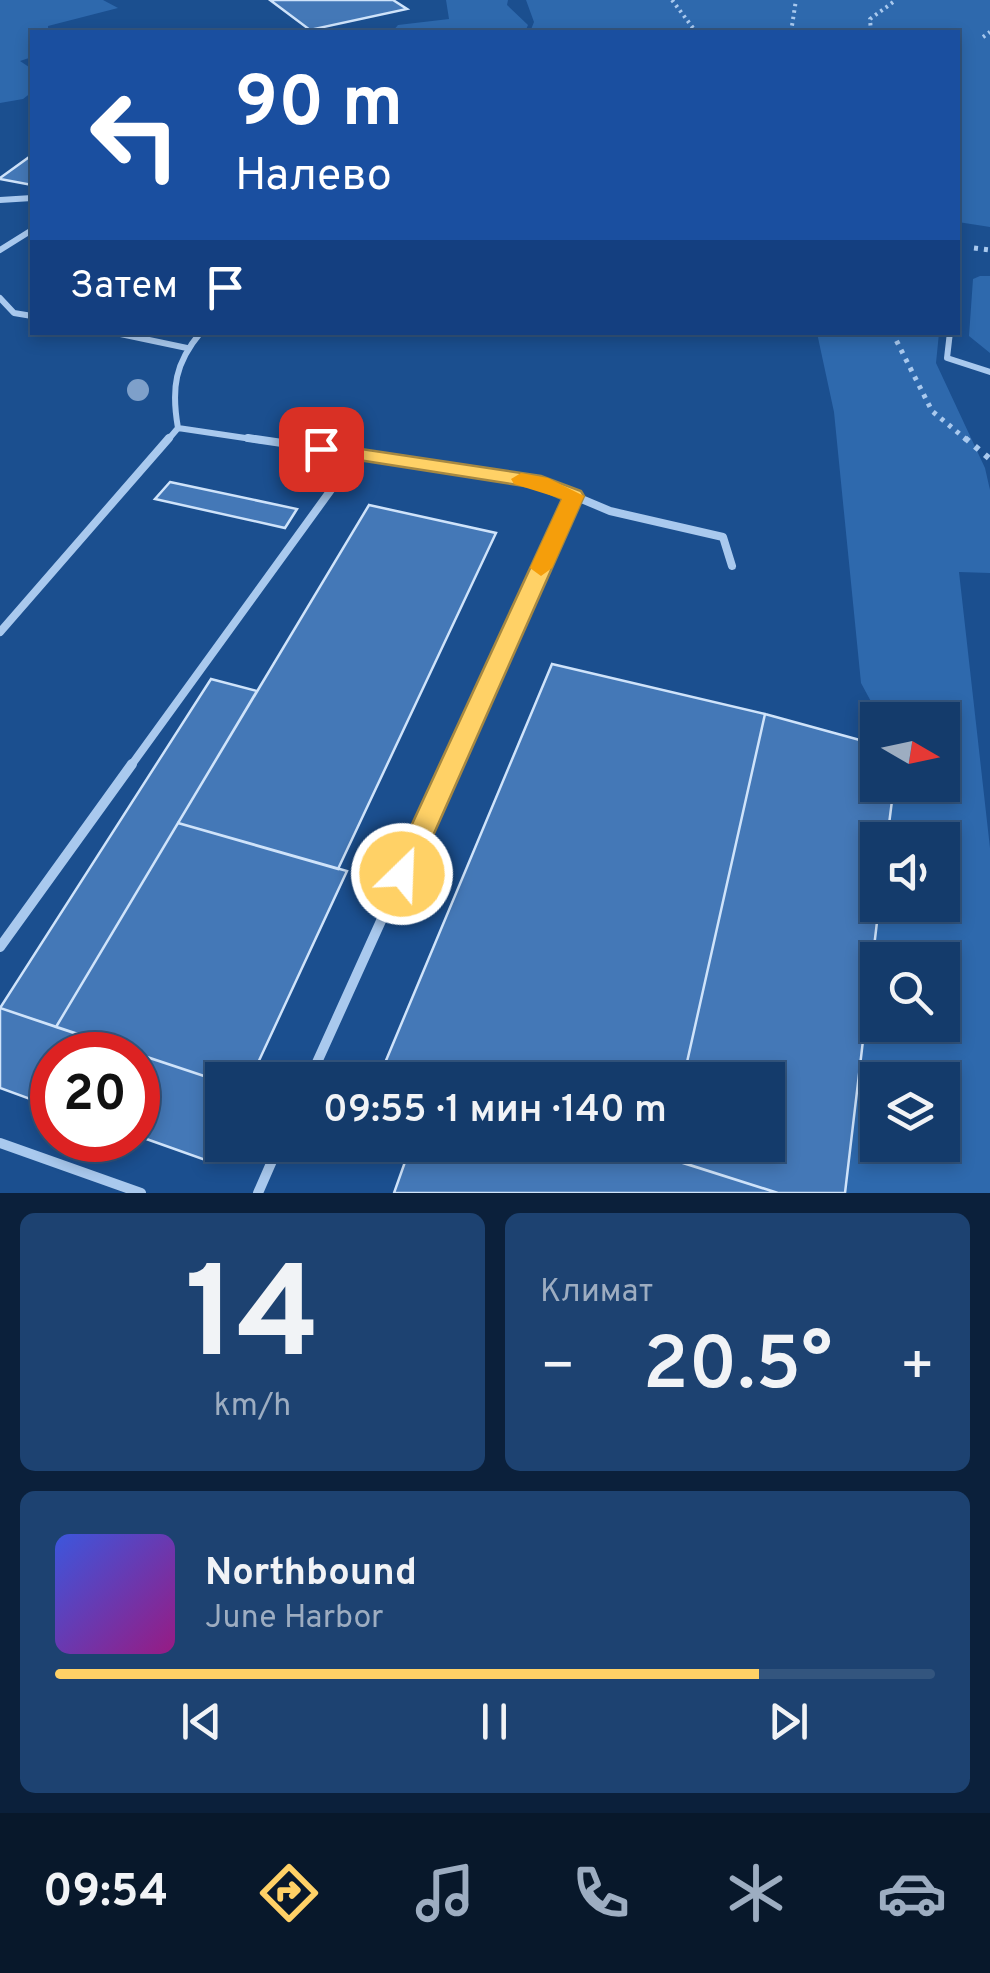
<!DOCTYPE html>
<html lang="ru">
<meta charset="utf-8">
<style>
body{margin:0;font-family:Overpass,sans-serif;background:#1d4271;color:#f1f3f6;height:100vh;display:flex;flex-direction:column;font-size:38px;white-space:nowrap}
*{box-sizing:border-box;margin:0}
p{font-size:32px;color:#9dadc1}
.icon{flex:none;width:55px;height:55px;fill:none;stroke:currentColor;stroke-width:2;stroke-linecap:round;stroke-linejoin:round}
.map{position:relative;height:1193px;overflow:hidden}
.sheet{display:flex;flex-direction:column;gap:20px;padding:20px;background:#0b203b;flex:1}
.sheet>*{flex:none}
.banner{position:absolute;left:30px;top:30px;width:930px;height:305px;border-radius:0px;box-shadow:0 5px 15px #0003,0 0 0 2px #33557e;background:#1a4fa0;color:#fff;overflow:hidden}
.needle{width:65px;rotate:99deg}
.tools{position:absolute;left:860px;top:702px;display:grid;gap:20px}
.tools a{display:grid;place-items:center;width:100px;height:100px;border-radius:0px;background:#143b6b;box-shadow:0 5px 15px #0003,0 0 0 2px #33557e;font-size:50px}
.speed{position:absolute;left:30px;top:1032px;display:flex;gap:20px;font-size:50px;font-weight:700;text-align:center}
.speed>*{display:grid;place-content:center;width:130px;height:130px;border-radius:50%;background:#143b6b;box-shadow:0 5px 15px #0003,0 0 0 2px #33557e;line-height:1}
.speed .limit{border:15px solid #d22;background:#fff;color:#111}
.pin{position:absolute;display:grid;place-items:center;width:85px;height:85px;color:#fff;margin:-42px;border-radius:20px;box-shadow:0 5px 15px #0006}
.me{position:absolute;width:110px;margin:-55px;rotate:24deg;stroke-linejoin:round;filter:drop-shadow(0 0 8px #0008)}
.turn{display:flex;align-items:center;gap:35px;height:210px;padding:0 40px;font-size:45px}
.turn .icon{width:130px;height:130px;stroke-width:2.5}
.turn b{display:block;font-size:70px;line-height:85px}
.then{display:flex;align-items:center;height:95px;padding:0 40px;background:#0003;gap:20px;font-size:38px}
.big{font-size:75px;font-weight:600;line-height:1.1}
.sheet .widget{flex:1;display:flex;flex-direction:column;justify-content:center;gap:15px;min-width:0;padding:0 35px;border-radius:15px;background:#1d4271}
.sheet .dial{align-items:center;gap:0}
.dial b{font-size:130px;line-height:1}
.song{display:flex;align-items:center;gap:30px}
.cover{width:120px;height:120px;border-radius:15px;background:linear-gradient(135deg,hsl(230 70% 55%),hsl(310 70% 35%))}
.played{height:10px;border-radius:5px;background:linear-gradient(90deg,#ffd166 80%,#33557e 80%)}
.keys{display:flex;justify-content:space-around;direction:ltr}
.heat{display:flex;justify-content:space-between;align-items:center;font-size:55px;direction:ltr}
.sheet .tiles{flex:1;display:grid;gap:20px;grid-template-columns:1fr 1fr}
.widget:last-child{grid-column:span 2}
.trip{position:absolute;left:205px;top:1062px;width:580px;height:100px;border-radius:0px;background:#143b6b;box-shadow:0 5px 15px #0003,0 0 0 2px #33557e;font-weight:600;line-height:100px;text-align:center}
.tabs{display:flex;height:160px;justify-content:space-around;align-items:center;background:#08182b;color:#9dadc1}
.tabs .icon{width:70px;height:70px}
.tabs .active{color:#ffd166}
.tabs b{font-size:45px;color:#f1f3f6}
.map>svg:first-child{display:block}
</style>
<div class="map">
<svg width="990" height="1193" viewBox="0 0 990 1193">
<rect width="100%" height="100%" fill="#1b4f8f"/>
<path fill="#2e69ad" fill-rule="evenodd" d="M0 0H103L118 8 48 26V32H32V57L20 61 32 69V92L23 99 0 103Z
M446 0H508L507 5 528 25 525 32H392L398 25 449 19Z
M526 0H990V227L958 222V32H530L534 22Z
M980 276H990V353L969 336 973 279Z
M817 333H939L936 363 985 468 990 490V573L959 572 990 848V1193H845L879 905H942V840H887L894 785H942V720H881L861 683 834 412ZM878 960H942V1025H878ZM878 1080H942V1145H878Z"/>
<path fill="#4478b7" stroke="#cfe3fa" stroke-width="2.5" d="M270 0H393L407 9 310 30Z
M32 155V185L0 179V178Z
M170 482 297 509 285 528 155 499Z
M369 505 496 533 338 869 178 823Z
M552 664 765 714 683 1080H414L382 1070Z
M211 679 257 691 56 1027 0 1008Z
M765 714 878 745V785H894L887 840H878L879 905 845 1193H778L665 1157 668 1145H768V1080H683Z
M178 823 347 871 250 1080 222 1082 56 1027Z
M0 1008 222 1082V1138L211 1162 138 1136V1055H52V1107L0 1088Z
M411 1145H626L778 1193H394Z
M626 1145H668L665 1157Z"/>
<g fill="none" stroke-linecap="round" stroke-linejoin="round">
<path stroke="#a9c9ee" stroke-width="4" stroke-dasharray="2.5 4" stroke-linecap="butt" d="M672 0 696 32
M791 32 796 0
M871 32 870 19 896 0
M983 37 990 32"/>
<path stroke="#a9c9ee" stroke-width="5" stroke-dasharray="4 6" stroke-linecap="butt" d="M974 248 990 250
M892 332 932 411 968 441"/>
<path stroke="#a9c9ee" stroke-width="6" stroke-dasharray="5 8" stroke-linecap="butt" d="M965 438 990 459"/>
<path stroke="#a9c9ee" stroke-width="6" d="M0 200 32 198
M0 250 32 230
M0 298 14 313 32 316
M111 332 187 348
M950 332 947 358 990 372
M178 428 265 441
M167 441 178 428C171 388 175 363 201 332"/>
<path stroke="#a9c9ee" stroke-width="8" d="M248 438 357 454
M0 632 169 438
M130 767 357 454 541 482 610 511 723 537 732 566
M451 767 574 496"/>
<path stroke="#a9c9ee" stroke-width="10" d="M0 947 132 764
M309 1080 452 764
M0 1143 141 1193
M258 1193 279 1145"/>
</g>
<circle fill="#7ea0ca" cx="138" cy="390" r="11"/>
<path fill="#ffd166" stroke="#a68842" stroke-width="2.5" d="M321 443 541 476 581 491 584 496 412 883 402 886 393 883 389 874 562 499 537 488 314 453 311 449Z"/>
<path fill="#f59e0b" d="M521 473 548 478 584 496 552 568 541 576 530 568 562 499 514 484 511 479Z"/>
</svg>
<div class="tools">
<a><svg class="needle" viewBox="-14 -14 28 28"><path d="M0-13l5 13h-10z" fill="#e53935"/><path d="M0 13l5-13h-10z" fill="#9dadc1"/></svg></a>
<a><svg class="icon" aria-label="sound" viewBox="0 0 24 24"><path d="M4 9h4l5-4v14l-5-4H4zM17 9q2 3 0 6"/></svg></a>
<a><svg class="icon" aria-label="search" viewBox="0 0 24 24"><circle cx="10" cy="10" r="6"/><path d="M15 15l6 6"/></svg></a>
<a><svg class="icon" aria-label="layers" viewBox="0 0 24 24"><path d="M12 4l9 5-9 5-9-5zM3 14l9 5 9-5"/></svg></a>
</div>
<div class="speed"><div class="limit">20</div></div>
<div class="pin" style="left:321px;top:449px;background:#d93025"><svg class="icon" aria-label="arrive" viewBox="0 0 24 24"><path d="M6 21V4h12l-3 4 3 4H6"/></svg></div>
<svg class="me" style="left:402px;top:874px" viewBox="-20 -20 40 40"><circle r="17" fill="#ffd166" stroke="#fff" stroke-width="3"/><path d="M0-11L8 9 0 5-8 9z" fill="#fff"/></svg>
<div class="trip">09:55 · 1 мин · 140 m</div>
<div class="banner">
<div class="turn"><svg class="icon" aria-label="left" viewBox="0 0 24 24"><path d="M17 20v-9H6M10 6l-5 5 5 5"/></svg><div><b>90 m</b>Налево</div></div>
<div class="then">Затем<svg class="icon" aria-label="arrive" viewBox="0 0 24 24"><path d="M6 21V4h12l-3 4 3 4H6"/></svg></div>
</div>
</div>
<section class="sheet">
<div class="tiles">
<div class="widget dial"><b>14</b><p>km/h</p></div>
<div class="widget"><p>Климат</p>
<div class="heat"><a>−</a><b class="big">20.5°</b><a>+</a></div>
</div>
<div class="widget">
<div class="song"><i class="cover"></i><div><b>Northbound</b><p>June Harbor</p></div></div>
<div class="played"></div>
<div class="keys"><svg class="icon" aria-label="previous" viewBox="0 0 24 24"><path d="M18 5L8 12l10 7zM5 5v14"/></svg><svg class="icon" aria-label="pause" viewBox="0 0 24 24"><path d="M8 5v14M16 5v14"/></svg><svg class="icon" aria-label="next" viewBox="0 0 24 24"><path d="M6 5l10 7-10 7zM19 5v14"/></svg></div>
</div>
</div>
</section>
<nav class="tabs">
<b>09:54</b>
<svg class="icon active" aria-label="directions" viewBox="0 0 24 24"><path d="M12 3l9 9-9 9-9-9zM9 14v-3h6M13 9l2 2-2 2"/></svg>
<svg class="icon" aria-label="music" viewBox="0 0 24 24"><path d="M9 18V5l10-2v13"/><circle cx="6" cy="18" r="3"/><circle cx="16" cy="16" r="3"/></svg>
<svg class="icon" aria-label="phone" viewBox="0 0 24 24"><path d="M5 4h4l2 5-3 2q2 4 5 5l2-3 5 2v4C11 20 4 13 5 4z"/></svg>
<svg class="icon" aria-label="climate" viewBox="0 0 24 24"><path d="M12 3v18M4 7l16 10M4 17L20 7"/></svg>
<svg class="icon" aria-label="car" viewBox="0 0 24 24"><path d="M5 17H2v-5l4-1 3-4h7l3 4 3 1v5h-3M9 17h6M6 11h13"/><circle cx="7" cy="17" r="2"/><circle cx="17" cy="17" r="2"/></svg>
</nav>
